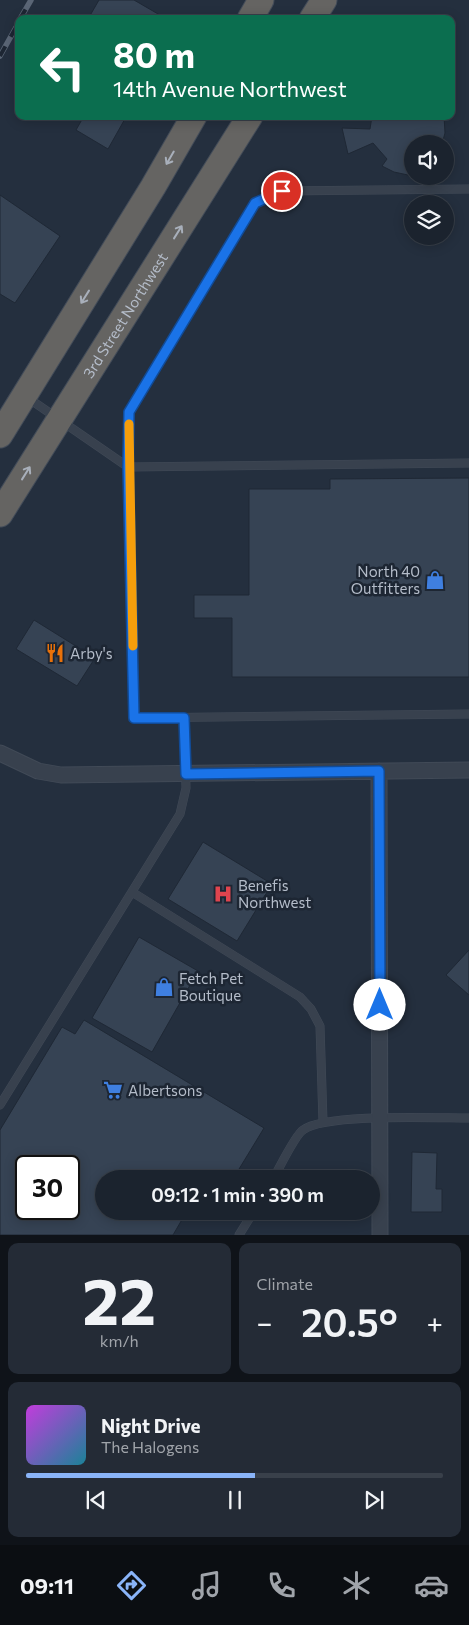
<!DOCTYPE html>
<meta charset="utf-8">
<style>
body{margin:0;font-family:Commissioner,sans-serif;background:#242b36;color:#f1f3f6;height:100vh;display:flex;flex-direction:column;font-size:19px;white-space:nowrap}
*{box-sizing:border-box;margin:0}
p{font-size:16px;color:#a0a4aa}
.icon{flex:none;width:28px;height:28px;fill:none;stroke:currentColor;stroke-width:2;stroke-linecap:round;stroke-linejoin:round}
.map{position:relative;height:1235px;overflow:hidden}
.details{display:flex;flex-direction:column;gap:8px;padding:8px;background:#0f1319;flex:1}
.details>*{flex:none}
.hud{position:absolute;left:15px;top:15px;width:440px;height:105px;border-radius:10px;box-shadow:0 2px 12px #0003,0 0 0 1px #39404a;background:#0b6e4f;color:#fff;overflow:hidden}
.controls{position:absolute;left:404px;top:135px;display:grid;gap:10px}
.controls a{display:grid;place-items:center;width:50px;height:50px;border-radius:50%;background:#1b232e;box-shadow:0 2px 12px #0003,0 0 0 1px #39404a;font-size:25px}
.speed{position:absolute;left:15px;top:1155px;display:flex;gap:10px;font-size:25px;font-weight:700;text-align:center}
.speed>*{display:grid;place-content:center;width:65px;height:65px;border-radius:50%;background:#1b232e;box-shadow:0 2px 12px #0003,0 0 0 1px #39404a;line-height:1}
.speed .limit{border:2px solid #111;border-radius:8px;background:#fff;color:#111}
.pin{position:absolute;display:grid;place-items:center;width:42px;height:42px;color:#fff;margin:-21px;border:2px solid #fff;border-radius:50%;box-shadow:0 1px 5px #0007}
.me{position:absolute;width:55px;margin:-28px;rotate:0deg;stroke-linejoin:round;filter:drop-shadow(0 0 4px #0008)}
.turn{display:flex;align-items:center;gap:18px;height:105px;padding:0 15px;font-size:22px}
.turn .icon{width:65px;height:65px;stroke-width:2.5}
.turn b{display:block;font-size:35px;line-height:42px}
.big{font-size:38px;font-weight:600;line-height:1.1}
.details .widget{flex:1;display:flex;flex-direction:column;justify-content:center;gap:8px;min-width:0;padding:0 18px;border-radius:10px;background:#242b36}
.details .dial{align-items:center;gap:0}
.dial b{font-size:65px;line-height:1}
.song{display:flex;align-items:center;gap:15px}
.cover{width:60px;height:60px;border-radius:8px;background:linear-gradient(135deg,hsl(290 70% 55%),hsl(190 70% 35%))}
.played{height:5px;border-radius:2px;background:linear-gradient(90deg,#8ab4f8 55%,#39404a 55%)}
.keys{display:flex;justify-content:space-around;direction:ltr}
.heat{display:flex;justify-content:space-between;align-items:center;font-size:28px;direction:ltr}
.details .tiles{flex:1;display:grid;gap:8px;grid-template-columns:1fr 1fr}
.widget:last-child{grid-column:span 2}
.trip{position:absolute;left:95px;top:1170px;width:285px;height:50px;border-radius:25px;background:#1b232e;box-shadow:0 2px 12px #0003,0 0 0 1px #39404a;font-weight:600;line-height:50px;text-align:center}
.tabs{display:flex;height:80px;justify-content:space-around;align-items:center;background:#0b0e12;color:#a0a4aa}
.tabs .icon{width:35px;height:35px}
.tabs .on{color:#8ab4f8}
.tabs b{font-size:22px;color:#f1f3f6}
.map>svg:first-child{display:block}
</style>
<div class="map">
<svg width="469" height="1235" viewBox="0 0 469 1235">
<rect width="100%" height="100%" fill="#242f3e"/>
<path fill="#364354" stroke="#1f2835" fill-rule="evenodd" d="M99 0H134L165 18 88 19Z
M84 116H125L126 117 108 149 76 130Z
M372 116H444L445 133 442 144H412V174L408 175 394 172 382 166 387 159 373 143 348 154 342 128 370 129Z
M0 195 60 236 15 303 0 294Z
M469 478V677H232V618H194V595H249V489H330V479Z
M34 620 95 658 77 686 16 649Z
M203 842 272 884 237 941 168 899Z
M139 937 198 971 152 1052 92 1018Z
M469 950V995L446 975Z
M84 1020 264 1128 233 1179H104V1211H187L173 1235H0V1130L62 1027 75 1034ZM26 1166H69V1209H26Z
M412 1152 437 1153 436 1189H442V1212H411Z"/>
<g fill="none" stroke-linecap="round" stroke-linejoin="round">
<g stroke="#414a57" stroke-width="9">
<path id="service" d="M469 189 282 191 255 203 129 412 128 467 134 718 469 714
M28 398 128 467 469 463
M132 892 300 997 311 1009 320 1026 323 1122
M0 1105 180 814 186 788 184 718
M273 1179C279 1169 295 1135 303 1130 325 1113 436 1118 469 1118
M239 1235 254 1211"/>
</g>
<g stroke="#414a57" stroke-width="17">
<path id="minor" d="M0 753 38 771 61 775 469 770
M379 771 380 1235"/>
</g>
<g stroke="#434c59" stroke-width="27">
<g id="trunk">
<path d="M250 19 261 0"/>
<path d="M312 19 324 0"/>
<path d="M0 435 153 187 194 116"/>
<path id="s1" d="M0 514 250 116"/>
</g>
</g>
<use href="#service" stroke="#38414e" stroke-width="8"/>
<use href="#minor" stroke="#38414e" stroke-width="15"/>
<use href="#trunk" stroke="#656462" stroke-width="25"/>
<g stroke="#5a6575" stroke-width="5.5">
<path id="rail" d="M20 19 31 0
M0 56 19 22"/>
</g>
<use href="#rail" stroke="#1d2633" stroke-width="4" stroke-dasharray="11" stroke-linecap="butt"/>
</g>
<defs><path id="oneway-shaft" d="M-6 0H5M1.5-3L5.5 0L1.5 3" fill="none" stroke-width="1.6" stroke-linecap="round" stroke-linejoin="round" transform="scale(1.25)"/></defs>
<g stroke="#a8afba">
<use href="#oneway-shaft" transform="translate(170 158) rotate(120)"/>
<use href="#oneway-shaft" transform="translate(178 232) rotate(-58)"/>
<use href="#oneway-shaft" transform="translate(85 297) rotate(122)"/>
<use href="#oneway-shaft" transform="translate(26 473) rotate(-58)"/>
</g>
<g fill="none" stroke-linecap="round" stroke-linejoin="round">
<g stroke="#114b97" stroke-width="12">
<path id="route" d="M282 191 255 203 129 412 128 467 134 718H184L186 774 379 771 380 1005"/>
</g>
<use href="#route" stroke="#1a73e8" stroke-width="9"/>
<path stroke="#f59e0b" stroke-width="9" d="M129 424 133 646"/>
</g>
<defs>
<g id="shop-bare" transform="scale(1.5)"><path d="M-5-2.5h2.3a2.7 3.5 0 0 1 5.4 0H5L5.5 6h-11ZM-1.5-2.5h3a1.5 2.3 0 0 0-3 0Z" fill="#3f7fe0" stroke="#1d2633" stroke-width="2.5" paint-order="stroke"/></g>
<g id="restaurant-bare" transform="scale(1.5)"><path d="M-5-6h1v4h1v-4h1v4h1v-4h1v5L-1.5 .5V6h-2V.5L-5-1ZM5-6V6H3V1.5H1.5Q1.5-4 5-6Z" fill="#e8710a" stroke="#1d2633" stroke-width="2.5" paint-order="stroke"/></g>
<g id="hospital-bare" transform="scale(1.5)"><path d="M-5-5h3v3.5h4V-5h3V5h-3V1.5h-4V5h-3Z" fill="#e0444e" stroke="#1d2633" stroke-width="2.5" paint-order="stroke"/></g>
<g id="supermarket-bare" transform="scale(1.5)"><path d="M-6-5.5h2.5l.6 2H6L4.5 2H-2.5L-4.4-4H-6ZM-1.5 3.2a1.3 1.3 0 1 0 .1 0ZM3 3.2a1.3 1.3 0 1 0 .1 0Z" fill="#3f7fe0" stroke="#1d2633" stroke-width="2.5" paint-order="stroke"/></g>
</defs>
<g fill-rule="evenodd">
<use href="#shop-bare" x="435" y="580"/>
<use href="#restaurant-bare" x="55" y="653"/>
<use href="#hospital-bare" x="223" y="894"/>
<use href="#shop-bare" x="164" y="987"/>
<use href="#supermarket-bare" x="113" y="1090"/>
</g>
<g text-anchor="middle" dominant-baseline="central" stroke-width="5" stroke-linejoin="round" paint-order="stroke">
<g font-size="15" fill="#b4bcc9" stroke="#1d2633">
<text stroke="none"><textPath href="#s1" startOffset="235">3rd Street Northwest</textPath></text>
</g>
<g font-size="15" fill="#b4bcc9" stroke="#1d2633" text-anchor="start">
<text x="420" y="571" text-anchor="end">North 40<tspan x="420" dy="17">Outfitters</tspan></text>
<text x="70" y="653">Arby's</text>
<text x="238" y="885">Benefis<tspan x="238" dy="17">Northwest</tspan></text>
<text x="179" y="978">Fetch Pet<tspan x="179" dy="17">Boutique</tspan></text>
<text x="128" y="1090">Albertsons</text>
</g>
</g>
</svg>
<div class="controls">
<a><svg class="icon" aria-label="sound" viewBox="0 0 24 24"><path d="M4 9h4l5-4v14l-5-4H4zM17 9q2 3 0 6"/></svg></a>
<a><svg class="icon" aria-label="layers" viewBox="0 0 24 24"><path d="M12 4l9 5-9 5-9-5zM3 14l9 5 9-5"/></svg></a>
</div>
<div class="speed"><div class="limit">30</div></div>
<div class="pin" style="left:282px;top:191px;background:#d93025"><svg class="icon" aria-label="arrive" viewBox="0 0 24 24"><path d="M6 21V4h12l-3 4 3 4H6"/></svg></div>
<svg class="me" style="left:380px;top:1005px" viewBox="-20 -20 40 40"><circle r="19" fill="#fff"/><path d="M0-13L10 11 0 6-10 11z" fill="#1a73e8"/></svg>
<div class="trip">09:12 · 1 min · 390 m</div>
<div class="hud">
<div class="turn"><svg class="icon" aria-label="left" viewBox="0 0 24 24"><path d="M17 20v-9H6M10 6l-5 5 5 5"/></svg><div><b>80 m</b>14th Avenue Northwest</div></div>
</div>
</div>
<section class="details">
<div class="tiles">
<div class="widget dial"><b>22</b><p>km/h</p></div>
<div class="widget"><p>Climate</p>
<div class="heat"><a>−</a><b class="big">20.5°</b><a>+</a></div>
</div>
<div class="widget">
<div class="song"><i class="cover"></i><div><b>Night Drive</b><p>The Halogens</p></div></div>
<div class="played"></div>
<div class="keys"><svg class="icon" aria-label="previous" viewBox="0 0 24 24"><path d="M18 5L8 12l10 7zM5 5v14"/></svg><svg class="icon" aria-label="pause" viewBox="0 0 24 24"><path d="M8 5v14M16 5v14"/></svg><svg class="icon" aria-label="next" viewBox="0 0 24 24"><path d="M6 5l10 7-10 7zM19 5v14"/></svg></div>
</div>
</div>
</section>
<nav class="tabs">
<b>09:11</b>
<svg class="icon on" aria-label="directions" viewBox="0 0 24 24"><path d="M12 3l9 9-9 9-9-9zM9 14v-3h6M13 9l2 2-2 2"/></svg>
<svg class="icon" aria-label="music" viewBox="0 0 24 24"><path d="M9 18V5l10-2v13"/><circle cx="6" cy="18" r="3"/><circle cx="16" cy="16" r="3"/></svg>
<svg class="icon" aria-label="phone" viewBox="0 0 24 24"><path d="M5 4h4l2 5-3 2q2 4 5 5l2-3 5 2v4C11 20 4 13 5 4z"/></svg>
<svg class="icon" aria-label="climate" viewBox="0 0 24 24"><path d="M12 3v18M4 7l16 10M4 17L20 7"/></svg>
<svg class="icon" aria-label="car" viewBox="0 0 24 24"><path d="M5 17H2v-5l4-1 3-4h7l3 4 3 1v5h-3M9 17h6M6 11h13"/><circle cx="7" cy="17" r="2"/><circle cx="17" cy="17" r="2"/></svg>
</nav>
